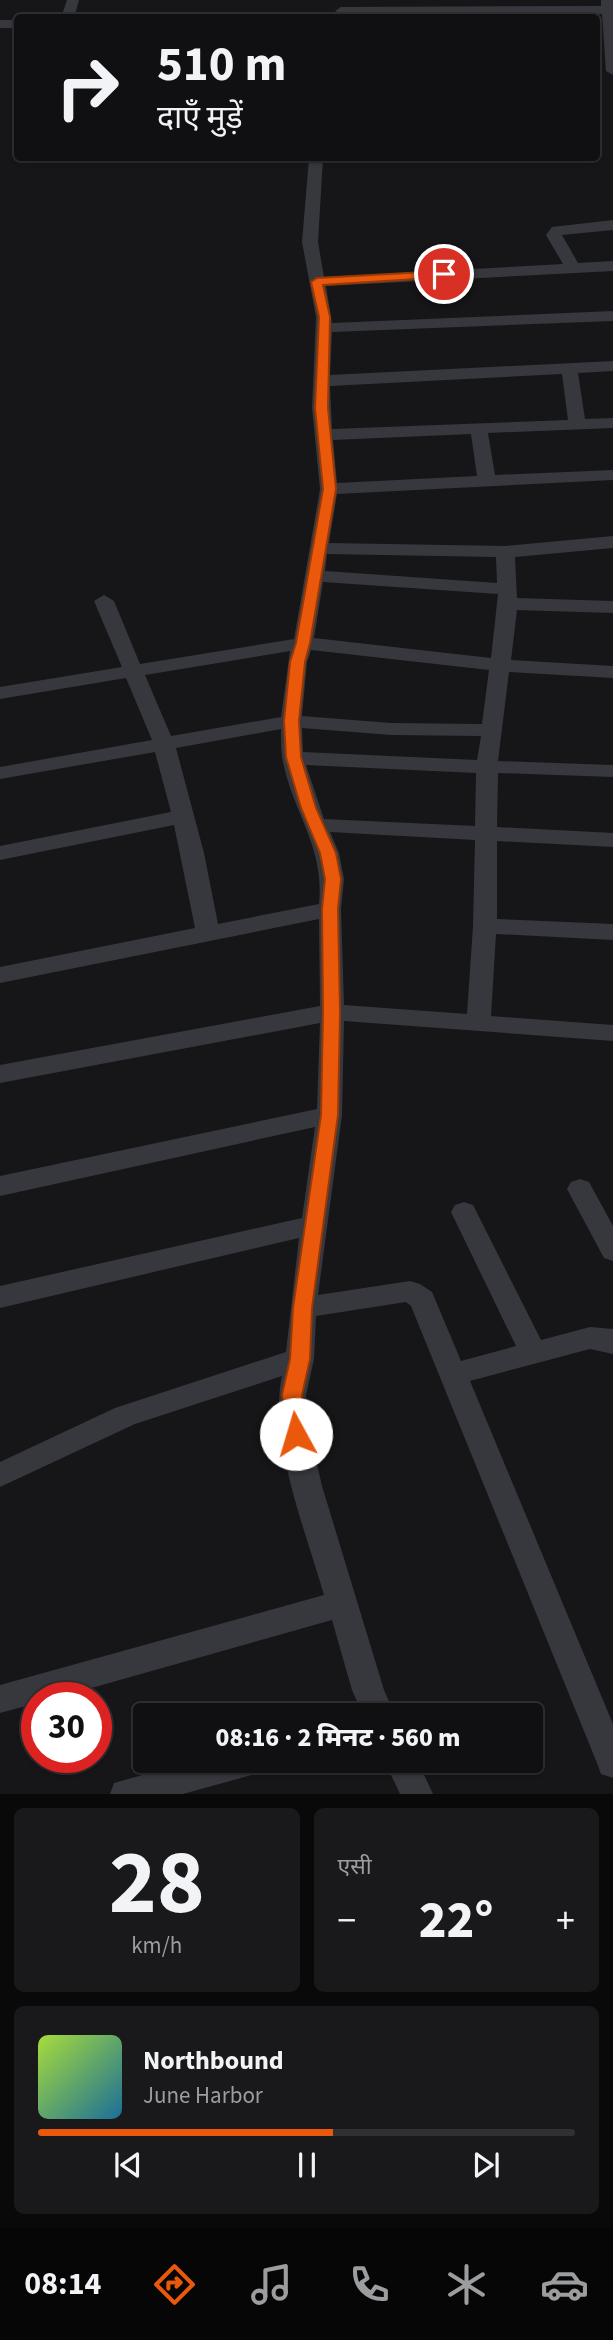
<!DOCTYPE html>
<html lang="hi">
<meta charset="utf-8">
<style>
body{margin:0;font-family:"Source Sans 3","Noto Sans Devanagari",sans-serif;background:#19191b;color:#f1f3f6;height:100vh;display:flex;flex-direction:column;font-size:26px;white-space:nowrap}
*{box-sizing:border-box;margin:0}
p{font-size:23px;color:#9c9d9f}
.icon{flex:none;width:38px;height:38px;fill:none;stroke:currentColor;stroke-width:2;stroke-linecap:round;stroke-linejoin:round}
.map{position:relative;height:1794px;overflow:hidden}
.drawer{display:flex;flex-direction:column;gap:14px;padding:14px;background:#09090a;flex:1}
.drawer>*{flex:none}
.guide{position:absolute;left:14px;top:14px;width:586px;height:147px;border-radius:7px;box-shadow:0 2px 5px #0004,0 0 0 2px #303032;background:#101012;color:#f1f3f6;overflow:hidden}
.speed{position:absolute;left:21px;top:1682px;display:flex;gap:14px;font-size:35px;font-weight:700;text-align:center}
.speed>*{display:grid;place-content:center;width:91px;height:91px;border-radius:50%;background:#101012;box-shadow:0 2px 5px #0004,0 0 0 2px #303032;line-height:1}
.speed .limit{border:10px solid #d22;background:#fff;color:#111}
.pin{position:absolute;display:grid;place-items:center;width:60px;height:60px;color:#fff;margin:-30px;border:4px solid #fff;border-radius:50%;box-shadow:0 2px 7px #0007}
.me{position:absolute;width:77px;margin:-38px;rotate:354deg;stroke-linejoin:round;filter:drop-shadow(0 0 5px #0008)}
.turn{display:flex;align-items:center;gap:24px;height:147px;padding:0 28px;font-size:32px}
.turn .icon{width:91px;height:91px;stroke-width:2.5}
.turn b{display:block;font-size:49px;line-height:60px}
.big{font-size:52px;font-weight:800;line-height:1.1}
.drawer .tile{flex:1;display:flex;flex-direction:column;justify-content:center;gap:10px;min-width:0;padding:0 24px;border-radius:10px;background:#19191b}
.drawer .dial{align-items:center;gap:0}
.dial b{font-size:91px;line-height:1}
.song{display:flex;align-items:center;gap:21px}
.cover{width:84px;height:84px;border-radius:10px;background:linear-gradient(135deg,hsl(80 70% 55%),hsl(200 70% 35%))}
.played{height:7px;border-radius:4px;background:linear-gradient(90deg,#ea580c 55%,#303032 55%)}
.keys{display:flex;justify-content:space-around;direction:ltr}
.heat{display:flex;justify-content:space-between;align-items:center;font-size:38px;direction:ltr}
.drawer .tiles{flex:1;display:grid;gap:14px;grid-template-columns:1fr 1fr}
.tile:last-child{grid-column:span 2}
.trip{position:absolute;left:133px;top:1703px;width:410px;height:70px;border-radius:7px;background:#101012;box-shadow:0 2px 5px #0004,0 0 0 2px #303032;font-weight:800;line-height:70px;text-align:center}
.tab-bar{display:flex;height:112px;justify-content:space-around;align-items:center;background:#060607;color:#9c9d9f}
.tab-bar .icon{width:49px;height:49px}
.tab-bar .selected{color:#ea580c}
.tab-bar b{font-size:32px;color:#f1f3f6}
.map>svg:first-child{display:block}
</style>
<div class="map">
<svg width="613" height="1794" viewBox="0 0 613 1794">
<rect width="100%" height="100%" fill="#161618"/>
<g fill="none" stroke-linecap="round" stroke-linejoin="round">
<path fill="#37383d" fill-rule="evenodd" d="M67 0H79L74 18H61Z
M601 0H613V75L606 71 602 14 341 15 335 11 341 7 601 6Z
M0 20H18V28H0Z
M309 158H323L318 242 324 277 563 264 546 235 552 227 613 220V230L562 235 578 263 613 261V271L326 286 332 323 613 311V321L332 332 330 375 613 361V371L578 373 585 419 613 418V428L488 433 495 475 613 470V480L337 494 329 543 505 546 613 536V548L515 557 517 598 613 601V613L517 610 511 660 613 666V678L509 672 498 761 613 765V777L498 773 497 827 613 833V847L497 841V919L613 924V940L496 934 491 1016 613 1025V1041L344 1021 342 1115 318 1295 410 1281 420 1284 432 1292 461 1361 516 1346 451 1212 455 1205 464 1202 473 1205 541 1340 590 1327 613 1329V1354L590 1349 470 1381 613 1724V1778L601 1774 597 1763 411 1306 406 1302 316 1316 314 1359 306 1395 310 1434 322 1486 384 1690 395 1715H363L352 1690 332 1620 56 1698H37V1703L0 1713V1685L324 1595C307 1535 268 1438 282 1376L135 1424 0 1487V1462L115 1408 286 1352 299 1238 0 1308V1286L302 1218 315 1127 0 1196V1176L317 1109 320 1023 0 1083V1065L320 1006 319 919 0 983V967L195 928 174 825 0 860V846L171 812 155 752 0 779V767L152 740 126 678 0 699V687L122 667 94 601 104 595 114 601 140 664 294 639 320 489 312 408 316 317 302 242ZM562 374 568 420 332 429 330 386ZM471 434 477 476 337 483 333 440ZM327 554 496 557 497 583 325 571ZM323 582 498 594 491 658 314 638ZM311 650 489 670 482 724 391 723 302 716 307 662ZM290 651 281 717 171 736 145 675ZM302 728 391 735 481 736 477 760 303 752ZM281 729C281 738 281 748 282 756 291 812 325 844 319 904L218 924 204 853 176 748ZM306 765 476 773 475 826 324 819ZM330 832 475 840 473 926 467 1014 344 1005 341 909 344 879 339 853Z
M580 1179 589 1182 613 1226V1261L604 1258 567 1189 571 1182Z
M196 1760H271L266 1771 183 1794H110L114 1783Z
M384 1760H417L433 1794H400Z"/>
</g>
<path fill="#ea580c" stroke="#983908" stroke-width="2" d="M444 271 450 274 448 277 323 285 330 317 328 408 336 489 310 643 305 662 299 721 301 757 316 808 336 853 341 879 338 909 340 1012 338 1115 312 1308 310 1359 302 1395 307 1434 304 1440 296 1443 289 1440 286 1434 282 1395 290 1359 293 1308 321 1115 323 1012 322 909 325 879 320 853 301 808 286 757 284 721 290 662 296 643 323 489 315 408 319 317 311 282 317 278Z"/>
</svg>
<div class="speed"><div class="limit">30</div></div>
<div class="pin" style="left:444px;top:274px;background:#d93025"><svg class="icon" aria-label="arrive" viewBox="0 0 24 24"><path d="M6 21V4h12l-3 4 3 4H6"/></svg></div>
<svg class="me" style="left:296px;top:1434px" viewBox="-20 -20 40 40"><circle r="19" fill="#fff"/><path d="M0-13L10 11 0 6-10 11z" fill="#ea580c"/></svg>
<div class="trip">08:16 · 2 मिनट · 560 m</div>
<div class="guide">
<div class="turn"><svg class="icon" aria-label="right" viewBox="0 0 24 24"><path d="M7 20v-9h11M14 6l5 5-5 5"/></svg><div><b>510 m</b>दाएँ मुड़ें</div></div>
</div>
</div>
<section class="drawer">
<div class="tiles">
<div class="tile dial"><b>28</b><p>km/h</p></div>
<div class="tile"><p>एसी</p>
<div class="heat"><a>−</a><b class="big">22°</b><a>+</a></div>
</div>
<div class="tile">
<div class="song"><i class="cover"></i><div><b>Northbound</b><p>June Harbor</p></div></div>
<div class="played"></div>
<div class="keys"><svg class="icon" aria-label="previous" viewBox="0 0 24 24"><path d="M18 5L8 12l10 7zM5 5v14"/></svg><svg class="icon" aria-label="pause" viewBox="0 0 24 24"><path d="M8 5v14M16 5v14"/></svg><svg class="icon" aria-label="next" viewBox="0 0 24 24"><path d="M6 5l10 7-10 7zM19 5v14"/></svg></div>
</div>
</div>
</section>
<nav class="tab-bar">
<b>08:14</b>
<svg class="icon selected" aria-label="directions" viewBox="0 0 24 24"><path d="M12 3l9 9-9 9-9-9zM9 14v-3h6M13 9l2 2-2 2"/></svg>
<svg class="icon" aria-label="music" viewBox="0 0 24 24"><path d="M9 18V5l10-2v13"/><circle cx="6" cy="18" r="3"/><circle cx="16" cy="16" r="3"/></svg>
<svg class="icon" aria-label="phone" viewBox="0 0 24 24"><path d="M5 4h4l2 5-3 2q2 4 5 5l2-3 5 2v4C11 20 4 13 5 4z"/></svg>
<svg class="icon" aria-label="climate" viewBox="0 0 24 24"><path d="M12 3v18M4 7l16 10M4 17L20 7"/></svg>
<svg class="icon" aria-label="car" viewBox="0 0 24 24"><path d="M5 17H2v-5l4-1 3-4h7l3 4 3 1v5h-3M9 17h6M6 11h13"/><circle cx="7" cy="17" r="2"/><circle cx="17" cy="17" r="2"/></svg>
</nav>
